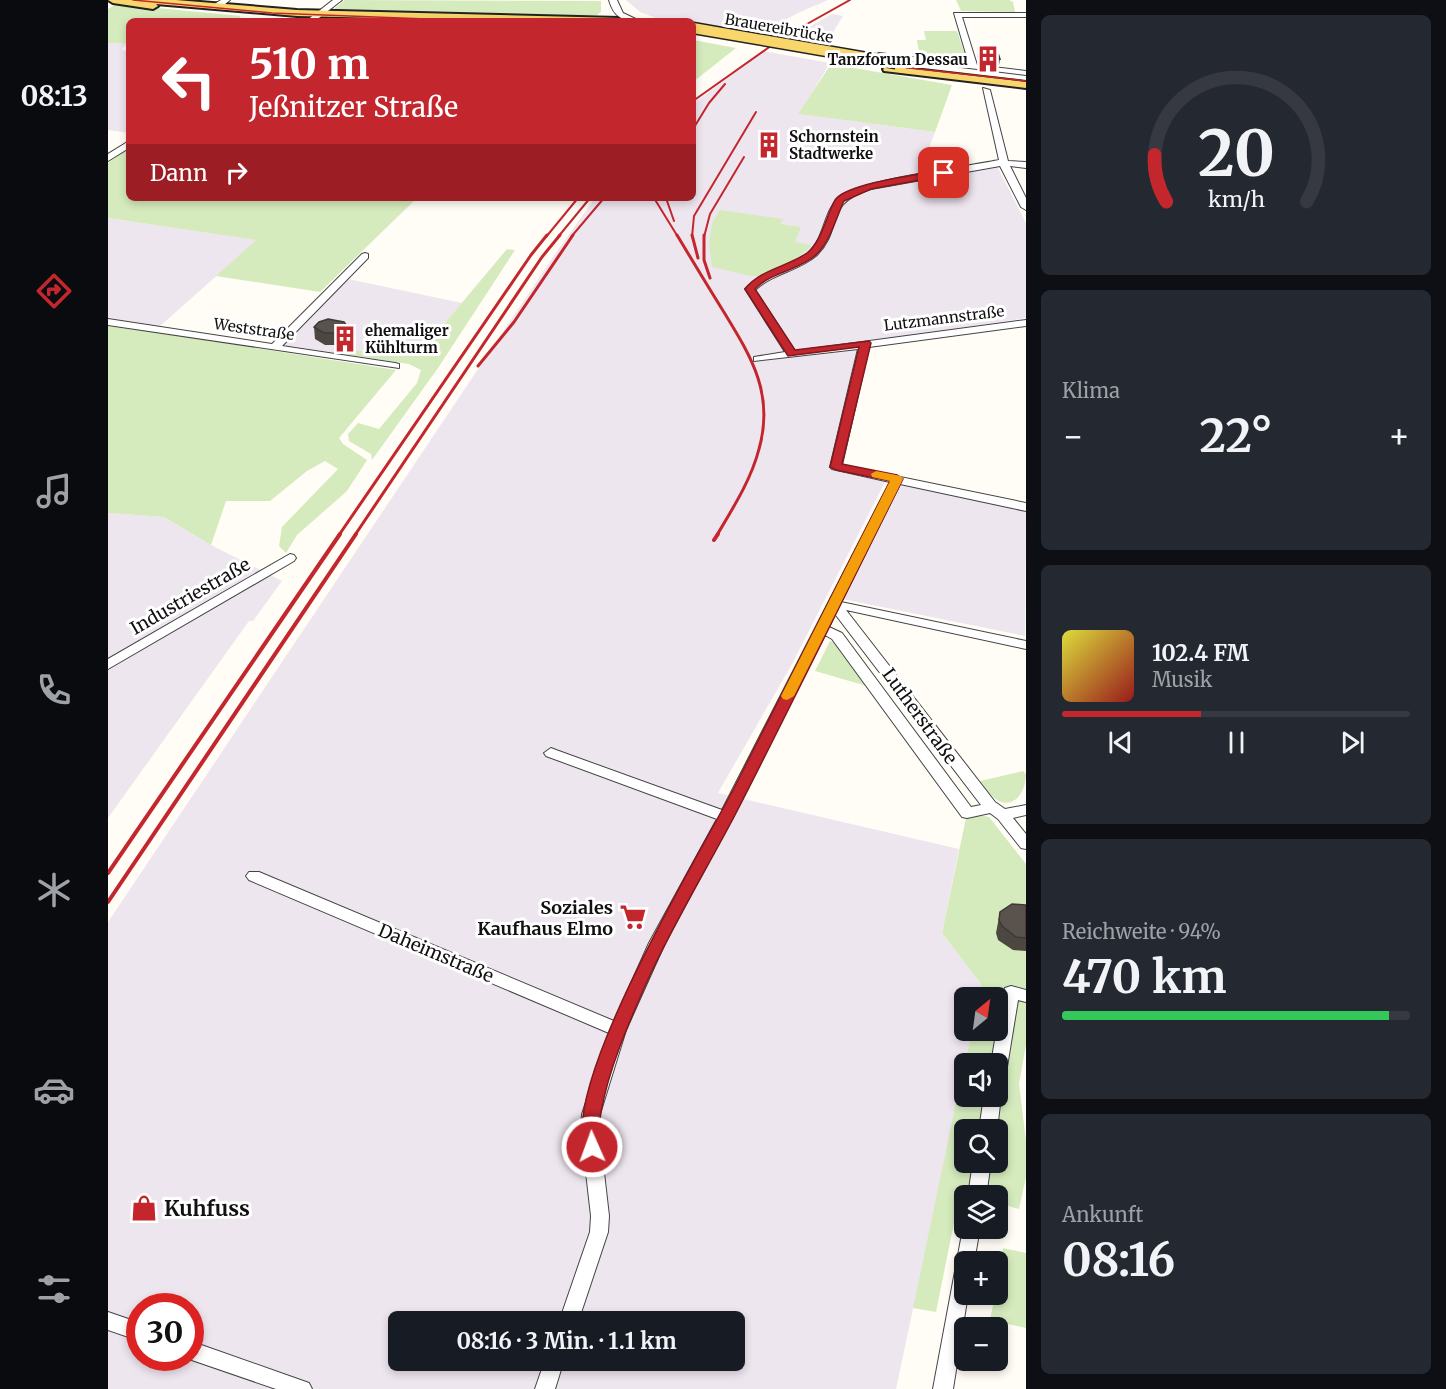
<!DOCTYPE html>
<html lang="de">
<meta charset="utf-8">
<style>
body{margin:0;font-family:Merriweather,serif;background:#242831;color:#f1f3f6;height:100vh;display:flex;flex-direction:column;font-size:22px;white-space:nowrap}
*{box-sizing:border-box;margin:0}
p{font-size:20px;color:#9ea1a6}
.icon{flex:none;width:33px;height:33px;fill:none;stroke:currentColor;stroke-width:2;stroke-linecap:round;stroke-linejoin:round}
.map{position:relative;flex:1;overflow:hidden}
.sheet{display:flex;flex-direction:column;gap:15px;padding:15px;background:#0d0f14;width:420px}
.sheet>*{flex:none}
.hud{position:absolute;left:18px;top:18px;width:570px;height:183px;border-radius:9px;box-shadow:0 3px 9px #0003;background:#c4262e;color:#fff;overflow:hidden}
.needle{width:39px;rotate:29deg}
.buttons{position:absolute;left:846px;top:987px;display:grid;gap:12px}
.buttons a{display:grid;place-items:center;width:54px;height:54px;border-radius:9px;background:#171b24;box-shadow:0 3px 9px #0003;font-size:30px}
.speed{position:absolute;left:18px;top:1293px;display:flex;gap:12px;font-size:30px;font-weight:700;text-align:center}
.speed>*{display:grid;place-content:center;width:78px;height:78px;border-radius:50%;background:#171b24;box-shadow:0 3px 9px #0003;line-height:1}
.speed .limit{border:9px solid #d22;background:#fff;color:#111}
.pin{position:absolute;display:grid;place-items:center;width:51px;height:51px;color:#fff;margin:-26px;border-radius:12px;box-shadow:0 3px 9px #0006}
.me{position:absolute;width:66px;margin:-33px;rotate:358deg;stroke-linejoin:round;filter:drop-shadow(0 0 4px #0008)}
.turn{display:flex;align-items:center;gap:21px;height:126px;padding:0 24px;font-size:27px}
.turn .icon{width:78px;height:78px;stroke-width:2.5}
.turn b{display:block;font-size:42px;line-height:51px}
.then{display:flex;align-items:center;height:57px;padding:0 24px;background:#0003;gap:12px;font-size:22px}
.big{font-size:45px;font-weight:700;line-height:1.1}
.sheet .tile{flex:1;display:flex;flex-direction:column;justify-content:center;gap:9px;min-width:0;padding:0 21px;border-radius:9px;background:#242831}
.sheet .dial{align-items:center;gap:0}
.dial svg{height:156px;overflow:visible;fill:none;stroke:#363941;stroke-width:7;stroke-linecap:round;text-anchor:middle}
.dial text{fill:#f1f3f6;stroke:none}
.song{display:flex;align-items:center;gap:18px}
.cover{width:72px;height:72px;border-radius:9px;background:linear-gradient(135deg,hsl(60 70% 55%),hsl(0 70% 35%))}
.played{height:6px;border-radius:3px;background:linear-gradient(90deg,#c4262e 40%,#363941 40%)}
.keys{display:flex;justify-content:space-around;direction:ltr}
.heat{display:flex;justify-content:space-between;align-items:center;font-size:33px;direction:ltr}
.charge{height:9px;border-radius:4px;background:linear-gradient(90deg,#34c759 94%,#363941 0)}
.trip{position:absolute;left:280px;top:1311px;width:357px;height:60px;border-radius:9px;background:#171b24;box-shadow:0 3px 9px #0003;font-weight:700;line-height:60px;text-align:center}
main{display:flex;flex:1;min-height:0}
.dock{display:flex;flex-direction:column;width:108px;justify-content:space-around;align-items:center;background:#090b0e;color:#9ea1a6}
.dock .icon{width:42px;height:42px}
.dock .on{color:#c4262e}
.dock b{font-size:27px;color:#f1f3f6}
.map>svg:first-child{display:block}
</style>
<main>
<nav class="dock">
<b>08:13</b>
<svg class="icon on" aria-label="directions" viewBox="0 0 24 24"><path d="M12 3l9 9-9 9-9-9zM9 14v-3h6M13 9l2 2-2 2"/></svg>
<svg class="icon" aria-label="music" viewBox="0 0 24 24"><path d="M9 18V5l10-2v13"/><circle cx="6" cy="18" r="3"/><circle cx="16" cy="16" r="3"/></svg>
<svg class="icon" aria-label="phone" viewBox="0 0 24 24"><path d="M5 4h4l2 5-3 2q2 4 5 5l2-3 5 2v4C11 20 4 13 5 4z"/></svg>
<svg class="icon" aria-label="climate" viewBox="0 0 24 24"><path d="M12 3v18M4 7l16 10M4 17L20 7"/></svg>
<svg class="icon" aria-label="car" viewBox="0 0 24 24"><path d="M5 17H2v-5l4-1 3-4h7l3 4 3 1v5h-3M9 17h6M6 11h13"/><circle cx="7" cy="17" r="2"/><circle cx="17" cy="17" r="2"/></svg>
<svg class="icon" aria-label="filters" viewBox="0 0 24 24"><path d="M4 7h16M4 17h16"/><circle cx="9" cy="7" r="2"/><circle cx="15" cy="17" r="2"/></svg>
</nav>
<div class="map">
<svg width="918" height="1389" viewBox="0 0 918 1389">
<rect width="100%" height="100%" fill="#fffdf5"/>
<path fill="#eee6ef" fill-rule="evenodd" d="M518 0H720L690 13 651 34 585 24V21L551 19 532 12Z
M724 14 735 16 716 47 676 41Z
M0 43 18 44 14 50 21 51V133L0 130Z
M655 51 722 63 691 114 827 132 809 179 889 166 918 223V318L753 344 721 468 779 478 684 664 610 793 851 849 834 933 873 984 870 997 856 998V1030L864 1031 788 1389H0V922L445 257 487 198H585V104ZM32 1306H82V1358H32ZM291 1322H627V1360H291Z
M0 218 149 240 51 327 0 318Z
M240 279 354 303 316 348 291 354 247 350 235 354 174 345Z
M792 483 918 510 917 636 734 599Z
M0 513 56 517 103 545 174 581 145 621H141L0 818Z"/>
<path fill="#d5ebbd" fill-rule="evenodd" d="M237 0 493 1V12L489 15 431 17 229 11 227 8Z
M848 0H901L905 2 907 12 853 11Z
M8 4 133 16 128 21H21V44L0 43V9Z
M816 31H849L860 63 812 58 809 40H818Z
M585 40 628 48 585 82Z
M723 64 844 85 827 132 690 114Z
M21 147V198H309L212 292 108 276 148 240 0 218V163Z
M612 210 676 219 672 224 693 227 687 242 703 245C698 255 663 274 651 276 640 277 616 269 604 267L601 244 604 223Z
M399 249 407 250 330 368 264 460 263 454 241 441 240 434 250 423 271 429 309 383 313 370 301 364 235 354 247 350 291 354 316 348Z
M0 325 288 370 231 438 235 444 259 460 239 491 189 535 178 553 171 546 174 527 230 469 217 461 199 471 162 501H118L103 545 56 517 0 513Z
M722 641 728 642 762 687 707 671Z
M915 771 918 774C918 793 904 813 885 797 880 793 876 786 872 781Z
M859 813 881 817 918 864V1045L911 1084 918 1141V1177L911 1209 890 1203V1196L852 1193 828 1312 805 1308 856 1064V1096H890V1064L857 1063 864 1031 890 1030V998L870 997 873 984 834 933ZM856 1130H890V1162H856Z
M895 1248 918 1253V1328L882 1320 887 1295 890 1294Z"/>
<g fill="none" stroke-linecap="round" stroke-linejoin="round">
<g stroke="#444" stroke-width="2">
<path id="minor" d="M113 0H122L111 9H105V5Z
M225 0H234L207 21H198Z
M501 0H509L515 13 532 21C515 21 506 18 501 0Z
M846 13H918V17H854L869 65 918 71V75L771 57 767 55 771 53 861 64Z
M875 88 882 90 900 161 918 162V168L902 166 918 198V210L913 207 892 166 763 189C714 204 736 228 709 255 691 271 665 273 647 290L687 351 918 320V326L761 347 734 465 918 503V511L792 484 733 602 918 641V649L738 610 887 802 897 809 918 805V815L905 818 918 834V849L913 848 890 819 882 813 859 818 854 817 724 639 717 635 625 817 557 943 518 1030 492 1114 491 1129 501 1216 500 1232 470 1322H451L482 1232 483 1216 473 1129 474 1114 501 1033 141 880 138 876 141 872H151L506 1021 541 943 609 819 438 756 436 753 443 748 448 750 614 810 782 482 724 469 722 467 750 349 646 361V357L677 352 637 289C654 270 681 269 700 253 717 238 715 212 731 197 747 181 862 166 891 160ZM727 614 873 805 863 807 734 633 721 627Z
M21 141V148L0 161V154Z
M257 253 260 254V258L174 346 287 363 291 364V368L0 325V319L164 344 254 254Z
M182 554 186 555 188 558 186 561 0 669V659Z
M903 986 918 990V1002L910 1000 898 1073 896 1078 890 1080V1064H883L895 992 897 988Z
M890 1091 893 1096 889 1130H871L876 1096H890Z
M865 1162H883L878 1196H860Z
M856 1223V1228H872L866 1262H856V1294H860L845 1389H825Z
M0 1312 32 1323V1341L0 1330Z
M82 1341 201 1383 204 1389H168L78 1358H82Z
M437 1360H456L447 1389H427Z"/>
</g>
<g stroke="#222" stroke-width="4">
<path id="major" d="M0 0H68L189 10 511 18 516 21H397L189 16 48 4 50 6 45 9 5 3Z
M780 66 918 82V88L776 71 775 69Z"/>
</g>
<use href="#minor" fill="#fff" fill-rule="evenodd"/>
<use href="#major" fill="#f9d66b" fill-rule="evenodd"/>
<path stroke="#c4262e" stroke-width="1.5" d="M25 0 164 13 370 21
M585 30 801 68 918 81"/>
<path stroke="#c4262e" stroke-width="2" d="M585 101 674 38 742 0
M585 129 601 103 617 84
M546 198 570 237
M558 198 566 221
M438 237 470 198
M450 237 482 198
M463 237 496 198
M584 237 586 216 648 112
M596 237 602 214 636 157"/>
<path stroke="#c4262e" stroke-width="3" d="M569 235C584 260 599 285 614 309 642 355 667 393 651 449 643 480 625 508 609 535
M584 235 590 258
M596 235V260L602 278
M370 366 406 322 465 235
M231 535 423 255 439 235
M247 535 434 257 452 235"/>
<path stroke="#c4262e" stroke-width="4" d="M606 540 610 534
M0 873 232 534
M0 902 248 534"/>
<g stroke="#222" stroke-width="13" stroke-linecap="butt">
<path id="major-bridge" d="M585 28 788 63"/>
</g>
<use href="#major-bridge" stroke="#f9d66b" stroke-width="10"/>
</g>
<path fill="#4d4742" d="M871 45 884 50 892 59 891 65 871 63 869 56Z
M206 327 240 338 227 345H217L207 339Z
M918 905V951L905 950 890 940 888 933 892 912Z"/>
<path fill="#3f3936" d="M239 326 240 338 227 345 226 333Z"/>
<path fill="#5a524d" stroke="#3f3936" stroke-width="1.5" d="M871 45H882L884 50H889L892 59 872 56 870 49H872Z
M220 319 236 322 239 326 226 333H216L206 327 211 322Z
M904 904 918 905V938L908 937 894 926 891 920 892 912Z"/>
<path fill="#c4262e" stroke="#7f191e" stroke-width="1.5" d="M836 170 841 173 839 175 763 189 736 201C728 218 722 242 708 255 690 271 663 272 647 289L687 350 761 341 763 343 734 464 789 475 795 479C739 591 684 704 627 815 597 872 564 926 538 984 520 1025 501 1068 493 1112 490 1125 497 1140 491 1152L484 1154 478 1152C448 1090 593 852 626 788 678 686 730 583 782 481L728 470 722 467 751 347 680 356 637 289C653 269 679 267 699 253 714 241 718 216 727 200 739 183 814 174 836 170Z"/>
<path fill="#f59e0b" d="M768 471 793 476 795 479 686 696 679 700 675 699 673 696 782 481 764 477 763 474Z"/>
<defs>
<g id="building-bare" transform="scale(2.07)"><path d="M-4-6H4V6H1V3H-1V6H-4ZM-2.5-4.3h1.7v1.8h-1.7ZM.8-4.3h1.7v1.8H.8ZM-2.5-1h1.7V.8h-1.7ZM.8-1h1.7V.8H.8Z" fill="#c4262e" stroke="#fff" stroke-width="2.5" paint-order="stroke"/></g>
<g id="supermarket-bare" transform="scale(2.07)"><path d="M-6-5.5h2.5l.6 2H6L4.5 2H-2.5L-4.4-4H-6ZM-1.5 3.2a1.3 1.3 0 1 0 .1 0ZM3 3.2a1.3 1.3 0 1 0 .1 0Z" fill="#c4262e" stroke="#fff" stroke-width="2.5" paint-order="stroke"/></g>
<g id="shop-bare" transform="scale(2.07)"><path d="M-5-2.5h2.3a2.7 3.5 0 0 1 5.4 0H5L5.5 6h-11ZM-1.5-2.5h3a1.5 2.3 0 0 0-3 0Z" fill="#c4262e" stroke="#fff" stroke-width="2.5" paint-order="stroke"/></g>
</defs>
<g fill-rule="evenodd">
<use href="#building-bare" x="880" y="59"/>
<use href="#building-bare" x="661" y="145"/>
<use href="#building-bare" x="237" y="339"/>
<use href="#supermarket-bare" x="525" y="917"/>
<use href="#shop-bare" x="36" y="1208"/>
</g>
<g text-anchor="middle" dominant-baseline="central" stroke-width="6" stroke-linejoin="round" paint-order="stroke">
<g font-size="15" fill="#111" stroke="#fff">
<text transform="translate(671 28) rotate(10)">Brauereibrücke</text>
<text transform="translate(836 318) rotate(-7)">Lutzmannstraße</text>
<text transform="translate(146 329) rotate(8)">Weststraße</text>
</g>
<g font-size="15" font-weight="bold" fill="#111" stroke="#fff" text-anchor="start">
<text x="860" y="59" text-anchor="end">Tanzforum Dessau</text>
<text x="681" y="136">Schornstein<tspan x="681" dy="17">Stadtwerke</tspan></text>
<text x="257" y="330">ehemaliger<tspan x="257" dy="17">Kühlturm</tspan></text>
</g>
<g font-size="18" fill="#111" stroke="#fff">
<text transform="translate(82 596) rotate(-30)">Industriestraße</text>
<text transform="translate(812 716) rotate(54)">Lutherstraße</text>
<text transform="translate(328 953) rotate(23)">Daheimstraße</text>
</g>
<g font-size="18" font-weight="bold" fill="#111" stroke="#fff" text-anchor="end">
<text x="505" y="907">Soziales<tspan x="505" dy="21">Kaufhaus Elmo</tspan></text>
</g>
<g font-size="21" font-weight="bold" fill="#111" stroke="#fff" text-anchor="start">
<text x="56" y="1208">Kuhfuss</text>
</g>
</g>
</svg>
<div class="buttons">
<a><svg class="needle" viewBox="-14 -14 28 28"><path d="M0-13l5 13h-10z" fill="#e53935"/><path d="M0 13l5-13h-10z" fill="#9ea1a6"/></svg></a>
<a><svg class="icon" aria-label="sound" viewBox="0 0 24 24"><path d="M4 9h4l5-4v14l-5-4H4zM17 9q2 3 0 6"/></svg></a>
<a><svg class="icon" aria-label="search" viewBox="0 0 24 24"><circle cx="10" cy="10" r="6"/><path d="M15 15l6 6"/></svg></a>
<a><svg class="icon" aria-label="layers" viewBox="0 0 24 24"><path d="M12 4l9 5-9 5-9-5zM3 14l9 5 9-5"/></svg></a>
<a>+</a>
<a>−</a>
</div>
<div class="speed"><div class="limit">30</div></div>
<div class="pin" style="left:836px;top:173px;background:#d93025"><svg class="icon" aria-label="arrive" viewBox="0 0 24 24"><path d="M6 21V4h12l-3 4 3 4H6"/></svg></div>
<svg class="me" style="left:484px;top:1147px" viewBox="-20 -20 40 40"><circle r="17" fill="#c4262e" stroke="#fff" stroke-width="3"/><path d="M0-11L8 9 0 5-8 9z" fill="#fff"/></svg>
<div class="trip">08:16 · 3 Min. · 1.1 km</div>
<div class="hud">
<div class="turn"><svg class="icon" aria-label="left" viewBox="0 0 24 24"><path d="M17 20v-9H6M10 6l-5 5 5 5"/></svg><div><b>510 m</b>Jeßnitzer Straße</div></div>
<div class="then">Dann<svg class="icon" aria-label="right" viewBox="0 0 24 24"><path d="M7 20v-9h11M14 6l5 5-5 5"/></svg></div>
</div>
</div>
<section class="sheet">
<div class="tile dial"><svg viewBox="0 0 100 80">
<path d="M14 69A42 42 0 1 1 86 69"/>
<path d="M14 69A42 42 0 0 1 8 45" stroke="#c4262e"/>
<text x="50" y="56" font-size="32" font-weight="700">20</text>
<text x="50" y="72" font-size="11">km/h</text>
</svg></div>
<div class="tile"><p>Klima</p>
<div class="heat"><a>−</a><b class="big">22°</b><a>+</a></div>
</div>
<div class="tile">
<div class="song"><i class="cover"></i><div><b>102.4 FM</b><p>Musik</p></div></div>
<div class="played"></div>
<div class="keys"><svg class="icon" aria-label="previous" viewBox="0 0 24 24"><path d="M18 5L8 12l10 7zM5 5v14"/></svg><svg class="icon" aria-label="pause" viewBox="0 0 24 24"><path d="M8 5v14M16 5v14"/></svg><svg class="icon" aria-label="next" viewBox="0 0 24 24"><path d="M6 5l10 7-10 7zM19 5v14"/></svg></div>
</div>
<div class="tile"><p>Reichweite · 94%</p><b class="big">470 km</b><div class="charge"></div></div>
<div class="tile"><p>Ankunft</p><b class="big">08:16</b></div>
</section>
</main>
